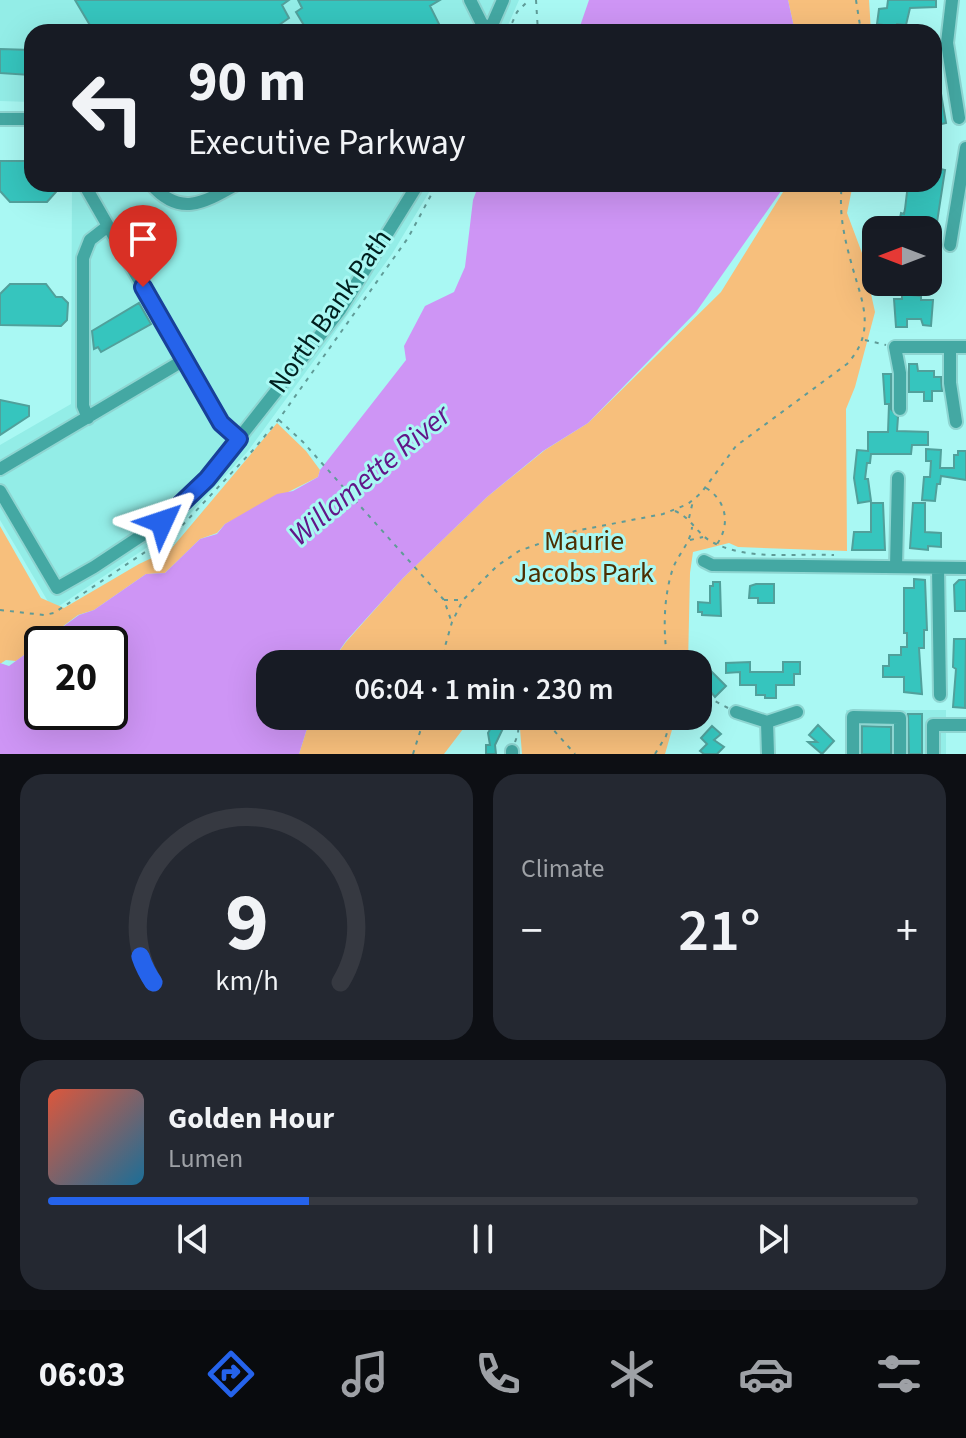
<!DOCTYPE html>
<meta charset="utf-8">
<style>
body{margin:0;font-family:"Source Sans 3",sans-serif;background:#242831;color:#f1f3f6;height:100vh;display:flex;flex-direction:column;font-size:30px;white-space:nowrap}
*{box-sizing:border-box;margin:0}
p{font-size:26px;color:#9ea1a6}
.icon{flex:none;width:44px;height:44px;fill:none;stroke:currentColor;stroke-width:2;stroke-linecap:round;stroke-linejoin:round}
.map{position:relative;height:754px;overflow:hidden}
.drawer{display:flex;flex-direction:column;gap:20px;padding:20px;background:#0d0f14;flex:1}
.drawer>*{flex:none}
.guide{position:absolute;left:24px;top:24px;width:918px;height:168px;border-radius:24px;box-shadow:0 8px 32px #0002;background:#171b24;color:#f1f3f6;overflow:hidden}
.needle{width:52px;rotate:270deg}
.tools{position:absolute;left:862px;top:216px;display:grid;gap:16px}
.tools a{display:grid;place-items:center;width:80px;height:80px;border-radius:16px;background:#171b24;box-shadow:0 8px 32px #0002;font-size:40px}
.speed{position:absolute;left:24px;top:626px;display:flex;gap:16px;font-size:40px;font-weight:700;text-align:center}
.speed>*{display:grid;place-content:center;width:104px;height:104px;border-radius:50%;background:#171b24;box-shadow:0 8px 32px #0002;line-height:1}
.speed .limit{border:4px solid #111;border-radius:12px;background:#fff;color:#111}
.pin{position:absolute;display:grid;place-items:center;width:68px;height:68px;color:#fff;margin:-82px -34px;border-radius:50% 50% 50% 0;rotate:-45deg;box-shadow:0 0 8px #0007}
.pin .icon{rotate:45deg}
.me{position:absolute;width:88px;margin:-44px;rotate:48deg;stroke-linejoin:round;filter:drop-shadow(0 0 6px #0008)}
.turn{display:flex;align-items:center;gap:28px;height:168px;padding:0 32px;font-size:36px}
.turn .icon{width:104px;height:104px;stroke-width:2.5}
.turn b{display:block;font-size:56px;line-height:68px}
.big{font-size:60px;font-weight:600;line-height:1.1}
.drawer .tile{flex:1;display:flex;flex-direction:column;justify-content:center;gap:12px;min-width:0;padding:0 28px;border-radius:24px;background:#242831}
.drawer .dial{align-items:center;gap:0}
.dial svg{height:208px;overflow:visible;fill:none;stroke:#363941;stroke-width:7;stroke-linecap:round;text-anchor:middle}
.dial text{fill:#f1f3f6;stroke:none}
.song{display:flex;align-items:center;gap:24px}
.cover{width:96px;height:96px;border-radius:12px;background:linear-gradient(135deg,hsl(10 70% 55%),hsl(200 70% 35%))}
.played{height:8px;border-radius:4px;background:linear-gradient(90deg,#2563eb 30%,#363941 30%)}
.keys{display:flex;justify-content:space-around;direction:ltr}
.heat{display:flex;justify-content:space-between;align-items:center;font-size:44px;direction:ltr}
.drawer .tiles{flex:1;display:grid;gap:20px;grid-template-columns:1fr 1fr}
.tile:last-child{grid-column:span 2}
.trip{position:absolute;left:256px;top:650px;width:456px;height:80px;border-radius:24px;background:#171b24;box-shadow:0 8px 32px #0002;font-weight:600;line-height:80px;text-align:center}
.tab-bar{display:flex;height:128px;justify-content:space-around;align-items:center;background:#090b0e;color:#9ea1a6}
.tab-bar .icon{width:56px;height:56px}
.tab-bar .current{color:#2563eb}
.tab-bar b{font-size:36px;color:#f1f3f6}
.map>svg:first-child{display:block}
</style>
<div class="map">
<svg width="966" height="754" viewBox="0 0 966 754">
<rect width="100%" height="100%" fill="#a9f8f3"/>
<path fill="#93ede7" d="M0 0H519L505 32H32V102L0 101Z
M72 184H434L392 254 248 451 179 526 53 610 0 520V445L71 404Z
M846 710H946V754H846Z"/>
<path fill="#f7bf7c" d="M788 0H869L871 32H795Z
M788 184H853L847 213 862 253 875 312 855 387 846 409 847 551 738 547 729 543 693 552 690 573 688 664H330L346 642 403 578 487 497 545 450 588 423 721 292Z
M277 423 306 451 320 470 318 477 225 524 217 533 200 539 165 573 146 574 94 610 78 615 16 661 6 660 0 664V526L41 598 64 608 139 564 171 549Z
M311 716H473L444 754H299Z
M519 716H676L665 754H522Z"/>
<path fill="#ce95f5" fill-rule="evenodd" d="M589 0H788L795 32H578Z
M479 184H786L696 312 588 423 543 451 487 497 403 578 346 641 330 664H270V716H311L299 754H0V663L9 666 79 615 94 610 146 574 165 573 200 539 217 534 225 524 277 494 293 491 318 477 320 470 406 360 404 346 425 306 454 292 465 267 473 200ZM42 644H110V712H42Z"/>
<path fill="#36c5be" stroke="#51a09b" stroke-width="2" d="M75 0H289L282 5 289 18 269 32H178L172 25 160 32H94Z
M298 0H440L430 6 443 32H308L296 12 302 8Z
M888 0H936V7L910 8 906 25 897 24 896 27 877 24 879 9 887 8Z
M0 49 31 50 30 75 0 73Z
M938 76 946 123 937 125 934 77Z
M0 161H32V184H63L47 202H10L0 191Z
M936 168 945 170 932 255 928 254V230H901L902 224 899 223 901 213 904 214 905 209 908 184H934Z
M10 284H46L56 297H62L68 303 67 320 61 326 0 325V294Z
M902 290H912V295L921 296V300H933L931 326 923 325 921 319H907V327H896L894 299H902Z
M139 303 151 324 101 352 98 347 94 349 92 331Z
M909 364H917L918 371H934V377H941L942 391H932V401H924V392H909Z
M883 374H891V409L898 417 897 431 928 432V445H912L911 454H871L870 463H867L865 479H868L871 501 858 503 854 478 857 450 868 451V432H888L889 404H885Z
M0 400 29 406V416L0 435Z
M926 449 941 450 940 468H954V455H958V451H966V480L941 476 940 484H937L935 501 922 500 924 477H930L931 461H926Z
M871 503H883L885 550H852L854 532H871Z
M913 503H925V532L941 533V547L928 546V550L910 548Z
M914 579 925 580 927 630H924V648H919L922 694 904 692V677H883V666H889V655H901V647H907V633H904V588H914Z
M959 580H966V611H955L954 585Z
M713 582H720L721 616 702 615V612H698V602L710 603V586H713Z
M756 584H774V603H758V598H749L750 586Z
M954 639H966L965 708 953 707 956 669 953 667Z
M750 662V672H783V662H800V674H794V685H776V698H765V695H756V685H740V672L726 673V663Z
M710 670 726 686 715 697 701 680Z
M908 714H922V754H909Z
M498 716 508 718 495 745 496 754H486V745H490L488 733Z
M818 725 834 741 822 754 808 742H817L809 735Z
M712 726 721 734 714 740 724 747 717 754H704L700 751 707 744 701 738Z
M862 726 891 727V754H862Z"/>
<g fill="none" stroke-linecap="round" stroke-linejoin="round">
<g stroke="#8ed5d1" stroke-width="16">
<path id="minor" d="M470 0 482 24 491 28
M952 0 947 43 959 118
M489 32 503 0
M0 119H32
M84 184 221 423 239 439
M151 184C180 218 205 202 237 184
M950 245 966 148
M950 347V383L956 422
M900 409V373L895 347H966
M88 418 83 406V258L90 240 108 226
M0 469 184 360
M0 491 57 588 94 567 162 522 207 479 340 310 418 184
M704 561 712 565 966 568
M896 567 898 478
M938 568 940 695
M736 712 767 722 797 712
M767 722 768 754
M512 751V754
M853 754V717L900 718V754
M933 754V725H966"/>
</g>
<path stroke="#609b97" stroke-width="2" stroke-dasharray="4 6" stroke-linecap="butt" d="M536 0 538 32
M856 0 861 32
M508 32 517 12 529 0
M865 340 886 345
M279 420 303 442 444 600 451 620
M706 488C726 500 731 524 717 544
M675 511C692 518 697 535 714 543 750 561 796 553 834 555
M689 518 693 501
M690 540 703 537
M444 600H462
M0 610 44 615 54 613 178 530 254 449 279 419 408 238 437 184
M444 650 448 664
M440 664 452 622 463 600 497 566 519 551 575 531 663 514 688 504 701 493 736 446 847 364C856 354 862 344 864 331 867 312 860 293 855 276 846 245 838 216 842 184
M668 664C663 633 663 598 673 568 679 553 691 542 692 527
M698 692 728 708
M541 716 575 754
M515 742 518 734 519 716
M413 754 425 716
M655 754 666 736 672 716"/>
<use href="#minor" stroke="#44a8a3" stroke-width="12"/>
</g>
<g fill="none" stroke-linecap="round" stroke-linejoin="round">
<g stroke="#184099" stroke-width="20">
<path id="route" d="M143 287 221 423 239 439 207 479 162 522"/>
</g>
<use href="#route" stroke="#2563eb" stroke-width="14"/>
</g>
<g text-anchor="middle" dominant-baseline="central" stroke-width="6" stroke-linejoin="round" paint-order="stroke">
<g font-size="28" fill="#001f1e" stroke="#a9f8f3">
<text transform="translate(330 311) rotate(-55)">North Bank Path</text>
</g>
<g font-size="28" fill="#4c2e01" stroke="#a9f8f3">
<text x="584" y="541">Maurie<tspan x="584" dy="32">Jacobs Park</tspan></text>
</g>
<g font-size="30" font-style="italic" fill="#621688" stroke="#a9f8f3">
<text transform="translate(370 475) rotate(-40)">Willamette River</text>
</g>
</g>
</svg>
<div class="tools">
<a><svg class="needle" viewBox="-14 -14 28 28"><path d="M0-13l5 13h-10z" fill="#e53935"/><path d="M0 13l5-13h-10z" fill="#9ea1a6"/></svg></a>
</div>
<div class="speed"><div class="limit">20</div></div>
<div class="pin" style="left:143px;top:287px;background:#d93025"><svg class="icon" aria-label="arrive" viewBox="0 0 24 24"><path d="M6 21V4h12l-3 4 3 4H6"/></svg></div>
<svg class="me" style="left:162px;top:522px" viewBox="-20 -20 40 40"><path d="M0-17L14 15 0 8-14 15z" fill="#2563eb" stroke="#fff" stroke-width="4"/></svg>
<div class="trip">06:04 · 1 min · 230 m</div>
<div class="guide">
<div class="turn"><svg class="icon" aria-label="left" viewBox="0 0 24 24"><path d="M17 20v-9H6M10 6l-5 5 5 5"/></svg><div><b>90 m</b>Executive Parkway</div></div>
</div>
</div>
<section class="drawer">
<div class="tiles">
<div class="tile dial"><svg viewBox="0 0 100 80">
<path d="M14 69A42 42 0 1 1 86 69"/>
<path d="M14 69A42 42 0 0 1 9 59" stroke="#2563eb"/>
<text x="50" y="56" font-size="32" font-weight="700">9</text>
<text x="50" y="72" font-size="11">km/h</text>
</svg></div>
<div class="tile"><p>Climate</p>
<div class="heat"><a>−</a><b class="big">21°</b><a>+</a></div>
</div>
<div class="tile">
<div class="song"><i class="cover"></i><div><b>Golden Hour</b><p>Lumen</p></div></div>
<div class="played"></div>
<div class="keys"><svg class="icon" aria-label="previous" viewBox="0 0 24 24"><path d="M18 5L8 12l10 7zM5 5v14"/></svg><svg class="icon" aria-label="pause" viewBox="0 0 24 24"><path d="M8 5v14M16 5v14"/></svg><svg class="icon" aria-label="next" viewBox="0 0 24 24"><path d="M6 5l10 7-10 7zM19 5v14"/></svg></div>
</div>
</div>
</section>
<nav class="tab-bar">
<b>06:03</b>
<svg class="icon current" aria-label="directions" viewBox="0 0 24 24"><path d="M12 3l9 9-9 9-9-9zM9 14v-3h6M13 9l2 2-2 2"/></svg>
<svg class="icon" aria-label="music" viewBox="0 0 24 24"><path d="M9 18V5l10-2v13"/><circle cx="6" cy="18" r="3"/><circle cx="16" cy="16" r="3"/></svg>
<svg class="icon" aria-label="phone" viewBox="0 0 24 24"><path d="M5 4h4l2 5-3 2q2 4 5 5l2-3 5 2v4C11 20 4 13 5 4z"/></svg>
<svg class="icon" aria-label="climate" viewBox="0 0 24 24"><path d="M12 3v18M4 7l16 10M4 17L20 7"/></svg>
<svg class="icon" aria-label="car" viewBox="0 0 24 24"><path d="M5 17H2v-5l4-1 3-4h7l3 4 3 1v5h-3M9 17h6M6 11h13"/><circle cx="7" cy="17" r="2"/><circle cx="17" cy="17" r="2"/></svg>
<svg class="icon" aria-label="filters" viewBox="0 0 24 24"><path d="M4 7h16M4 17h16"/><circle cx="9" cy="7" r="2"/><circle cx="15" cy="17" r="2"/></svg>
</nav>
